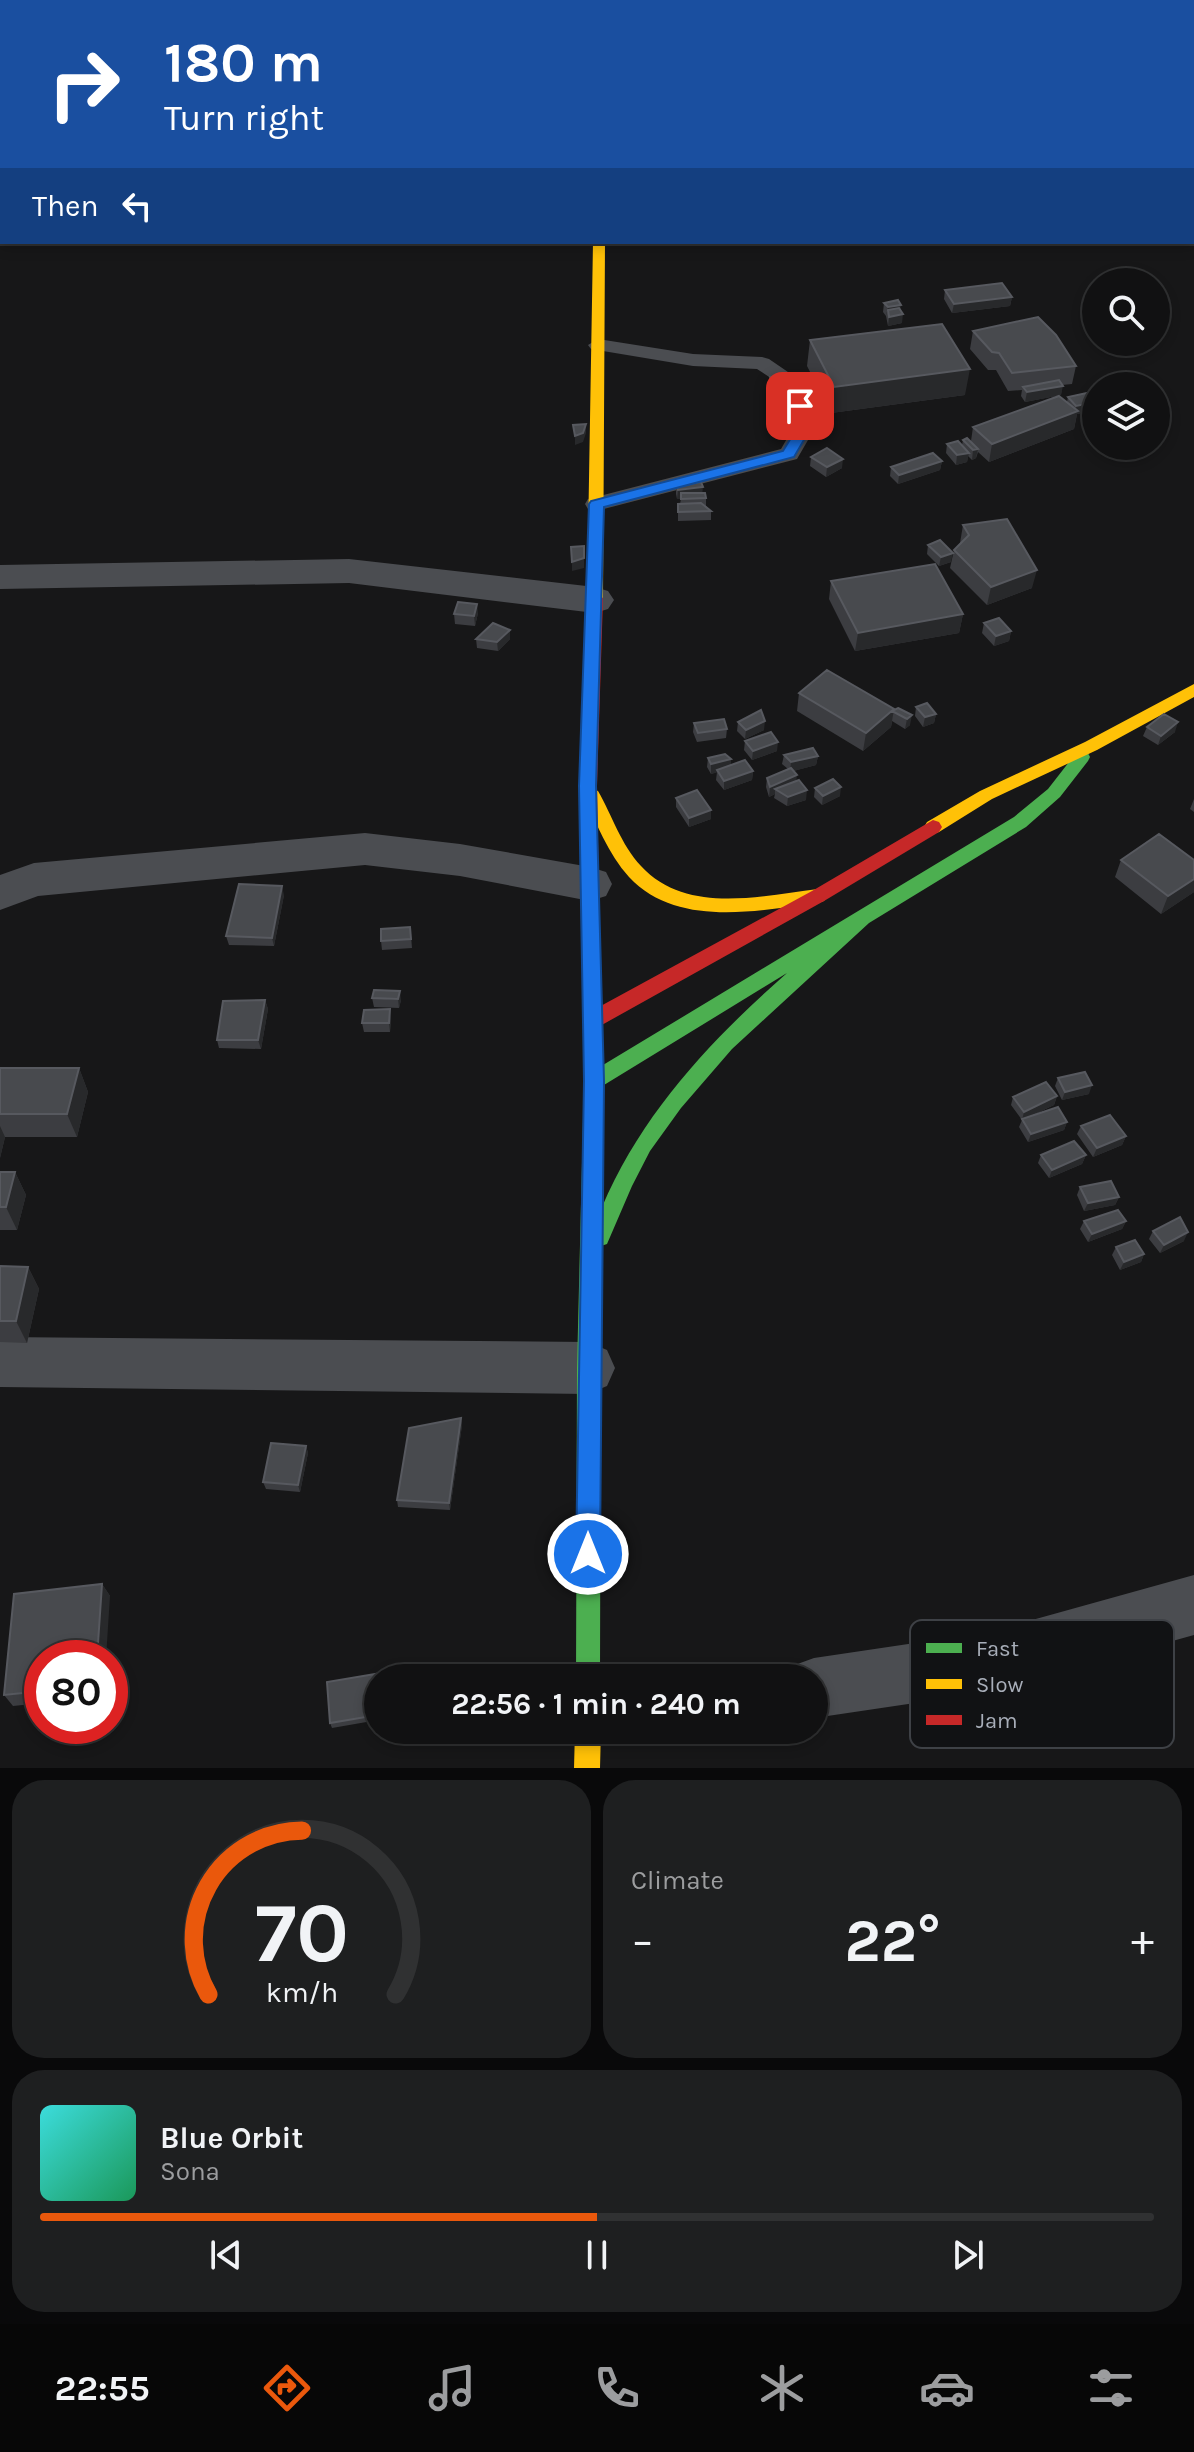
<!DOCTYPE html>
<meta charset="utf-8">
<style>
body{margin:0;font-family:Karla,sans-serif;background:#1e1f20;color:#f1f3f6;height:100vh;display:flex;flex-direction:column;font-size:30px;white-space:nowrap}
*{box-sizing:border-box;margin:0}
p{font-size:26px;color:#9c9d9f}
.icon{flex:none;width:44px;height:44px;fill:none;stroke:currentColor;stroke-width:2;stroke-linecap:round;stroke-linejoin:round}
.map{position:relative;height:1768px;overflow:hidden}
.panel{display:flex;flex-direction:column;gap:12px;padding:12px;background:#09090a;flex:1}
.panel>*{flex:none}
.hud{position:absolute;left:0px;top:0px;width:1194px;height:244px;box-shadow:0 4px 12px #0003,0 0 0 2px #303132;background:#1a4fa0;color:#fff;overflow:hidden}
.tools{position:absolute;left:1082px;top:268px;display:grid;gap:16px}
.tools a{display:grid;place-items:center;width:88px;height:88px;border-radius:50%;background:#111112;box-shadow:0 4px 12px #0003,0 0 0 2px #303132;font-size:40px}
.speed{position:absolute;left:24px;top:1640px;display:flex;gap:16px;font-size:40px;font-weight:700;text-align:center}
.speed>*{display:grid;place-content:center;width:104px;height:104px;border-radius:50%;background:#111112;box-shadow:0 4px 12px #0003,0 0 0 2px #303132;line-height:1}
.speed .limit{border:12px solid #d22;background:#fff;color:#111}
.pin{position:absolute;display:grid;place-items:center;width:68px;height:68px;color:#fff;margin:-34px;border-radius:16px;box-shadow:0 4px 12px #0006}
.me{position:absolute;width:88px;margin:-44px;rotate:0deg;stroke-linejoin:round;filter:drop-shadow(0 0 6px #0008)}
.turn{display:flex;align-items:center;gap:28px;height:168px;padding:0 32px;font-size:36px}
.turn .icon{width:104px;height:104px;stroke-width:2.5}
.turn b{display:block;font-size:56px;line-height:68px}
.then{display:flex;align-items:center;height:76px;padding:0 32px;background:#0003;gap:16px;font-size:30px}
.big{font-size:60px;font-weight:700;line-height:1.1}
.panel .tile{flex:1;display:flex;flex-direction:column;justify-content:center;gap:12px;min-width:0;padding:0 28px;border-radius:32px;background:#1e1f20}
.panel .dial{align-items:center;gap:0}
.dial svg{height:208px;overflow:visible;fill:none;stroke:#303132;stroke-width:7;stroke-linecap:round;text-anchor:middle}
.dial text{fill:#f1f3f6;stroke:none}
.song{display:flex;align-items:center;gap:24px}
.cover{width:96px;height:96px;border-radius:12px;background:linear-gradient(135deg,hsl(180 70% 55%),hsl(150 70% 35%))}
.played{height:8px;border-radius:4px;background:linear-gradient(90deg,#ea580c 50%,#303132 50%)}
.keys{display:flex;justify-content:space-around;direction:ltr}
.heat{display:flex;justify-content:space-between;align-items:center;font-size:44px;direction:ltr}
.panel .tiles{flex:1;display:grid;gap:12px;grid-template-columns:1fr 1fr}
.tile:last-child{grid-column:span 2}
.trip{position:absolute;left:364px;top:1664px;width:464px;height:80px;border-radius:40px;background:#111112;box-shadow:0 4px 12px #0003,0 0 0 2px #303132;font-weight:700;line-height:80px;text-align:center}
.menu{display:flex;height:128px;justify-content:space-around;align-items:center;background:#070707;color:#9c9d9f}
.menu .icon{width:56px;height:56px}
.menu .current{color:#ea580c}
.menu b{font-size:36px;color:#f1f3f6}
.map>svg:first-child{display:block}
</style>
<div class="map">
<svg width="1194" height="1768" viewBox="0 0 1194 1768">
<rect width="100%" height="100%" fill="#171718"/>
<g fill="none" stroke-linecap="round" stroke-linejoin="round">
<path fill="#4b4d51" fill-rule="evenodd" d="M598 339 693 354 762 357 769 359 807 385 815 428 797 459 596 511 588 509 585 504 588 499 781 449 793 428 786 388 757 369 693 366 591 349 588 345Z"/>
<path fill="#4b4d51" fill-rule="evenodd" d="M1192 122H1194V138H1192Z
M349 559 595 587 608 591 614 600 608 609 595 613 349 583 0 589V565Z
M365 833 460 844 590 867 606 872 612 884 606 896 590 901 460 876 365 865 38 896 0 910V875L34 863Z
M0 1337 588 1342 607 1350 615 1368 607 1386 588 1394 0 1387Z
M1194 1575V1635L989 1692 814 1718V1678H788L792 1666 814 1658 989 1632Z"/>
<path fill="#4caf50" fill-rule="evenodd" d="M1082 751 1088 753 1090 757 1088 761 1060 797 1026 827 869 923 732 1049 681 1108 650 1151 632 1186 607 1244 601 1246 600 1678H576L577 1368 584 1081 582 952 584 947H598L600 952 603 1065 1014 817 1048 789 1076 753ZM787 973C711 1040 642 1113 602 1207L604 1085Z"/>
<path fill="#ffc107" fill-rule="evenodd" d="M596 0H606V2H596Z
M593 242H605L603 598 595 603 587 598Z
M1194 684V697L1097 750 992 799 939 832 933 834 924 827 927 822 980 791 1085 742Z
M592 789 598 791C612 815 621 845 641 866 686 915 760 896 818 889L824 891 827 896 824 901 818 903C756 911 677 928 629 877 608 854 596 822 583 795Z
M575 1730H601L600 1768H574Z"/>
<path fill="#c62828" fill-rule="evenodd" d="M595 593 603 598 597 786 600 952 598 957H584L582 952 579 786 587 598Z
M933 820 939 822 942 827 939 832 824 901 600 1026 593 1028 586 1026 583 1020 586 1014 812 891Z"/>
</g>
<path fill="#3c3d41" d="M0 0H113V2H2V151L0 156Z
M945 290 1012 297 1010 306 952 313 944 299Z
M884 303 900 310 902 323 888 326 886 316 883 312Z
M973 331 1076 366 1072 384 1062 385 1061 395 1025 402 1021 396 1022 390 1008 391 996 370H988L970 349Z
M810 340 965 395 831 413 807 366Z
M770 377 785 391 784 401 774 402 769 386Z
M1096 391V410L1077 414 1074 429 989 462 978 452 976 458 972 460 968 456 967 462 956 465 946 453 947 444 962 445 963 440 971 441 973 427 1067 402 1068 397Z
M811 457 842 468 826 477 810 466Z
M942 461 940 470 898 484 890 476 891 467Z
M676 485 702 493 706 498V506L711 511V520L678 521V504H680L681 499H677L676 494Z
M963 525 1032 588 987 605 950 568 954 550 960 543Z
M928 545 951 562 939 566 927 554Z
M831 581 963 614 959 633 855 651 829 599Z
M478 613 475 626 455 624 454 614Z
M984 623 1011 631 1009 641 994 646 982 633Z
M476 639H510L498 651 477 648Z
M799 693 894 710 898 708 910 725 905 729 892 721 891 727 863 751 797 711Z
M916 707 936 714 934 723 923 727 915 716Z
M738 722 764 730 745 739 737 731Z
M694 723 727 729 726 738 697 742 693 732Z
M1147 727 1175 732 1158 745 1143 736Z
M745 741 777 751 752 760 744 750Z
M784 755 818 756 816 765 793 771 796 781 806 800 787 806 774 798 775 794 769 797 766 787 767 778 788 769 782 764Z
M708 758 753 771 752 780 724 790 716 780 717 772 711 774 707 767Z
M815 788 840 796 822 805 814 797Z
M676 798 711 819 689 827 676 807Z
M1194 799V812L1190 809Z
M1121 860H1194V892L1161 914 1115 877Z
M284 895 274 946 229 945 226 936Z
M411 936 412 948 382 950 381 941Z
M372 998 401 1000 399 1008 374 1007Z
M265 1000 268 1009 261 1049 219 1048 217 1040Z
M391 1018 390 1032H364L362 1023Z
M0 1068H79L88 1092 77 1137H5L0 1158Z
M1058 1078 1089 1094 1062 1100 1055 1086Z
M1057 1096 1054 1105 1029 1117 1067 1122 1064 1130 1028 1142 1019 1127 1022 1120 1011 1105 1013 1097Z
M1081 1126 1126 1136 1122 1145 1093 1157 1077 1134Z
M1041 1155H1086L1082 1164 1049 1178 1038 1163Z
M0 1172H15L26 1195 17 1230H0Z
M1080 1187 1119 1197 1115 1205 1084 1211 1077 1195Z
M1084 1221H1126L1122 1229 1088 1242 1080 1229Z
M1153 1231 1184 1241 1160 1253 1149 1239Z
M1116 1247 1144 1254 1141 1262 1120 1270 1112 1255Z
M0 1266 28 1267 39 1289 27 1343 0 1342Z
M461 1418 462 1425 450 1510 398 1507 397 1500Z
M306 1446 308 1453 300 1492 266 1489 263 1482Z
M102 1584 110 1596 42 1658V1703L13 1706 4 1695Z
M423 1666 425 1678H378V1720L332 1728 330 1723 327 1682Z"/>
<path fill="#28292b" d="M96 0H113V2H95Z
M2 112V151L0 156V117Z
M1012 297 1010 306 952 313 954 304Z
M901 305 900 314 888 310 886 316 888 307Z
M903 314 902 323 888 326 889 317Z
M970 369 965 395 831 413 834 387Z
M1063 386 1061 395 1025 402 1027 392Z
M1096 402V410L1077 414 1074 429 989 462 992 444 1075 412 1076 406Z
M586 424V433L583 442 575 445V436Z
M978 449 976 458 972 460 973 450Z
M969 453 967 462 956 465 957 455Z
M843 459 842 468 826 477 827 467Z
M942 461 940 470 898 484 899 475Z
M703 487 702 496 681 493V499H677L678 490Z
M953 553 951 562 939 566 941 557Z
M584 558V568L572 571V562Z
M1037 570 1032 588 987 605 991 587Z
M477 604 478 613 475 626 474 616Z
M963 614 959 633 855 651 858 633Z
M510 630V639L498 651 497 642Z
M1011 631 1009 641 994 646 996 636Z
M894 709 891 727 863 751 866 733Z
M936 714 934 723 923 727 925 717Z
M912 715 910 725 905 729 907 719Z
M765 721 764 730 745 739 746 730Z
M1178 722 1175 732 1158 745 1161 736Z
M778 742 777 751 752 760 753 751Z
M818 756 816 765 790 772 791 762Z
M731 759V769L711 774V764Z
M753 771 752 780 724 790V781Z
M797 775 796 784 775 789V794L769 797 770 787Z
M841 787 840 796 822 805 823 796Z
M807 790 806 800 787 806 788 797Z
M711 810V819L689 827V818Z
M1194 879V892L1161 914 1168 896Z
M282 886 284 895 274 946 272 938Z
M400 991 401 1000 399 1008 398 999Z
M265 1000 268 1009 261 1049 258 1040Z
M390 1009 391 1018 390 1032 389 1023Z
M79 1068 88 1092 77 1137 67 1114Z
M1092 1085 1089 1094 1062 1100 1065 1092Z
M1057 1096 1054 1105 1022 1120 1024 1112Z
M1067 1122 1064 1130 1028 1142 1031 1134Z
M0 1126 5 1137 0 1158Z
M1126 1136 1122 1145 1093 1157 1097 1148Z
M1086 1155 1082 1164 1049 1178 1052 1170Z
M15 1172 26 1195 17 1230 6 1207Z
M1119 1197 1115 1205 1084 1211 1088 1203Z
M1126 1221 1122 1229 1088 1242 1092 1234Z
M1188 1232 1184 1241 1160 1253 1164 1245Z
M1144 1254 1141 1262 1120 1270 1124 1262Z
M28 1267 39 1289 27 1343 16 1321Z
M461 1418 462 1425 450 1510 449 1503Z
M306 1446 308 1453 300 1492 298 1485Z
M102 1584 110 1596 106 1658H97Z"/>
<path fill="#484a4e" stroke="#57595f" stroke-width="2" d="M0 0H96L95 2H2V63H0Z
M370 0H404L403 2H370Z
M0 91H2V112L0 117Z
M1002 283 1012 297 954 304 945 290Z
M898 300 901 305 888 307 884 303Z
M899 308 903 314 889 317 888 310Z
M1038 317 1056 335 1076 366 1012 373 999 353 992 352 973 331Z
M942 324 970 369 834 387 810 340Z
M780 376 785 391 774 392 770 377Z
M1059 380 1063 386 1027 392 1023 387Z
M1143 381 1148 386H1119Z
M1096 391V402L1076 406 1068 397Z
M1059 396 1078 411 992 444 973 427Z
M586 424 583 433 575 436 573 425Z
M967 438 978 449 973 450 963 440Z
M958 441 969 453 957 455 947 444Z
M827 448 843 459 827 467 811 457Z
M933 453 942 461 899 475 891 467Z
M701 482 703 487 678 490 676 485Z
M681 493H705L706 498 681 499Z
M701 503 711 511 678 512V504Z
M1007 519 1037 570 991 587 954 550 969 535 963 525Z
M940 540 953 553 941 557 928 545Z
M584 546V558L572 562 571 547Z
M935 564 963 614 858 633 831 581Z
M458 602 477 604 474 616 454 614Z
M999 618 1011 631 996 636 984 623Z
M493 623 510 630 497 642 476 639Z
M827 670 894 709 866 733 799 693Z
M927 703 936 714 925 717 916 707Z
M898 708 912 715 907 719 892 711Z
M761 710 765 721 746 730 738 722Z
M1164 714 1178 722 1161 736 1147 727Z
M724 719 727 729 698 733 694 723Z
M771 732 778 742 753 751 745 741Z
M813 748 818 756 791 762 784 755Z
M725 754 731 759 711 764 708 758Z
M745 760 753 771 724 781 717 770Z
M791 768 797 775 770 787 767 778Z
M833 779 841 787 823 796 815 788Z
M799 780 807 790 788 797 775 789Z
M697 790 711 810 689 818 676 798Z
M1159 834 1194 860V879L1168 896 1121 860Z
M239 884 282 886 272 938 226 936Z
M410 927 411 939 381 941V929Z
M374 990 400 991 398 999 372 998Z
M265 1000 258 1040H217L223 1001Z
M390 1009 389 1023H362L364 1010Z
M0 1068H79L67 1114H0Z
M1085 1072 1092 1085 1065 1092 1058 1078Z
M1046 1082 1057 1096 1024 1112 1013 1097Z
M1058 1107 1067 1122 1031 1134 1022 1119Z
M1110 1115 1126 1136 1097 1148 1081 1126Z
M1074 1141 1086 1155 1052 1170 1041 1155Z
M0 1172H15L6 1207H0Z
M1111 1181 1119 1197 1088 1203 1080 1187Z
M1118 1210 1126 1221 1092 1234 1084 1221Z
M1180 1217 1188 1232 1164 1245 1153 1231Z
M1135 1240 1144 1254 1124 1262 1116 1247Z
M0 1266 28 1267 16 1321H0Z
M461 1418 449 1503 397 1500 409 1428Z
M271 1443 306 1446 298 1485 263 1482Z
M102 1584 97 1658H42V1691L4 1695 14 1594Z
M423 1666 424 1678H378V1715L330 1723 327 1682Z"/>
<path fill="#1a73e8" stroke="#114b97" stroke-width="2" d="M800 402 807 406 811 428 794 457 604 507 596 786 604 1081 600 1554 597 1563 588 1566 580 1563 576 1554 584 1081 579 786 589 504 591 501 783 451 797 428 793 406Z"/>
<rect x="910" y="1620" width="264" height="128" rx="12" fill="#111214" stroke="#3e4146" stroke-width="2"/>
<rect x="926" y="1643" width="36" height="10" fill="#4caf50"/>
<rect x="926" y="1679" width="36" height="10" fill="#ffc107"/>
<rect x="926" y="1715" width="36" height="10" fill="#c62828"/>
<g font-size="22" fill="#a8aeb9">
<text x="976" y="1656">Fast</text>
<text x="976" y="1692">Slow</text>
<text x="976" y="1728">Jam</text>
</g>
</svg>
<div class="tools">
<a><svg class="icon" aria-label="search" viewBox="0 0 24 24"><circle cx="10" cy="10" r="6"/><path d="M15 15l6 6"/></svg></a>
<a><svg class="icon" aria-label="layers" viewBox="0 0 24 24"><path d="M12 4l9 5-9 5-9-5zM3 14l9 5 9-5"/></svg></a>
</div>
<div class="speed"><div class="limit">80</div></div>
<div class="pin" style="left:800px;top:406px;background:#d93025"><svg class="icon" aria-label="arrive" viewBox="0 0 24 24"><path d="M6 21V4h12l-3 4 3 4H6"/></svg></div>
<svg class="me" style="left:588px;top:1554px" viewBox="-20 -20 40 40"><circle r="17" fill="#1a73e8" stroke="#fff" stroke-width="3"/><path d="M0-11L8 9 0 5-8 9z" fill="#fff"/></svg>
<div class="trip">22:56 · 1 min · 240 m</div>
<div class="hud">
<div class="turn"><svg class="icon" aria-label="right" viewBox="0 0 24 24"><path d="M7 20v-9h11M14 6l5 5-5 5"/></svg><div><b>180 m</b>Turn right</div></div>
<div class="then">Then<svg class="icon" aria-label="left" viewBox="0 0 24 24"><path d="M17 20v-9H6M10 6l-5 5 5 5"/></svg></div>
</div>
</div>
<section class="panel">
<div class="tiles">
<div class="tile dial"><svg viewBox="0 0 100 80">
<path d="M14 69A42 42 0 1 1 86 69"/>
<path d="M14 69A42 42 0 0 1 50 6" stroke="#ea580c"/>
<text x="50" y="56" font-size="32" font-weight="700">70</text>
<text x="50" y="72" font-size="11">km/h</text>
</svg></div>
<div class="tile"><p>Climate</p>
<div class="heat"><a>−</a><b class="big">22°</b><a>+</a></div>
</div>
<div class="tile">
<div class="song"><i class="cover"></i><div><b>Blue Orbit</b><p>Sona</p></div></div>
<div class="played"></div>
<div class="keys"><svg class="icon" aria-label="previous" viewBox="0 0 24 24"><path d="M18 5L8 12l10 7zM5 5v14"/></svg><svg class="icon" aria-label="pause" viewBox="0 0 24 24"><path d="M8 5v14M16 5v14"/></svg><svg class="icon" aria-label="next" viewBox="0 0 24 24"><path d="M6 5l10 7-10 7zM19 5v14"/></svg></div>
</div>
</div>
</section>
<nav class="menu">
<b>22:55</b>
<svg class="icon current" aria-label="directions" viewBox="0 0 24 24"><path d="M12 3l9 9-9 9-9-9zM9 14v-3h6M13 9l2 2-2 2"/></svg>
<svg class="icon" aria-label="music" viewBox="0 0 24 24"><path d="M9 18V5l10-2v13"/><circle cx="6" cy="18" r="3"/><circle cx="16" cy="16" r="3"/></svg>
<svg class="icon" aria-label="phone" viewBox="0 0 24 24"><path d="M5 4h4l2 5-3 2q2 4 5 5l2-3 5 2v4C11 20 4 13 5 4z"/></svg>
<svg class="icon" aria-label="climate" viewBox="0 0 24 24"><path d="M12 3v18M4 7l16 10M4 17L20 7"/></svg>
<svg class="icon" aria-label="car" viewBox="0 0 24 24"><path d="M5 17H2v-5l4-1 3-4h7l3 4 3 1v5h-3M9 17h6M6 11h13"/><circle cx="7" cy="17" r="2"/><circle cx="17" cy="17" r="2"/></svg>
<svg class="icon" aria-label="filters" viewBox="0 0 24 24"><path d="M4 7h16M4 17h16"/><circle cx="9" cy="7" r="2"/><circle cx="15" cy="17" r="2"/></svg>
</nav>
